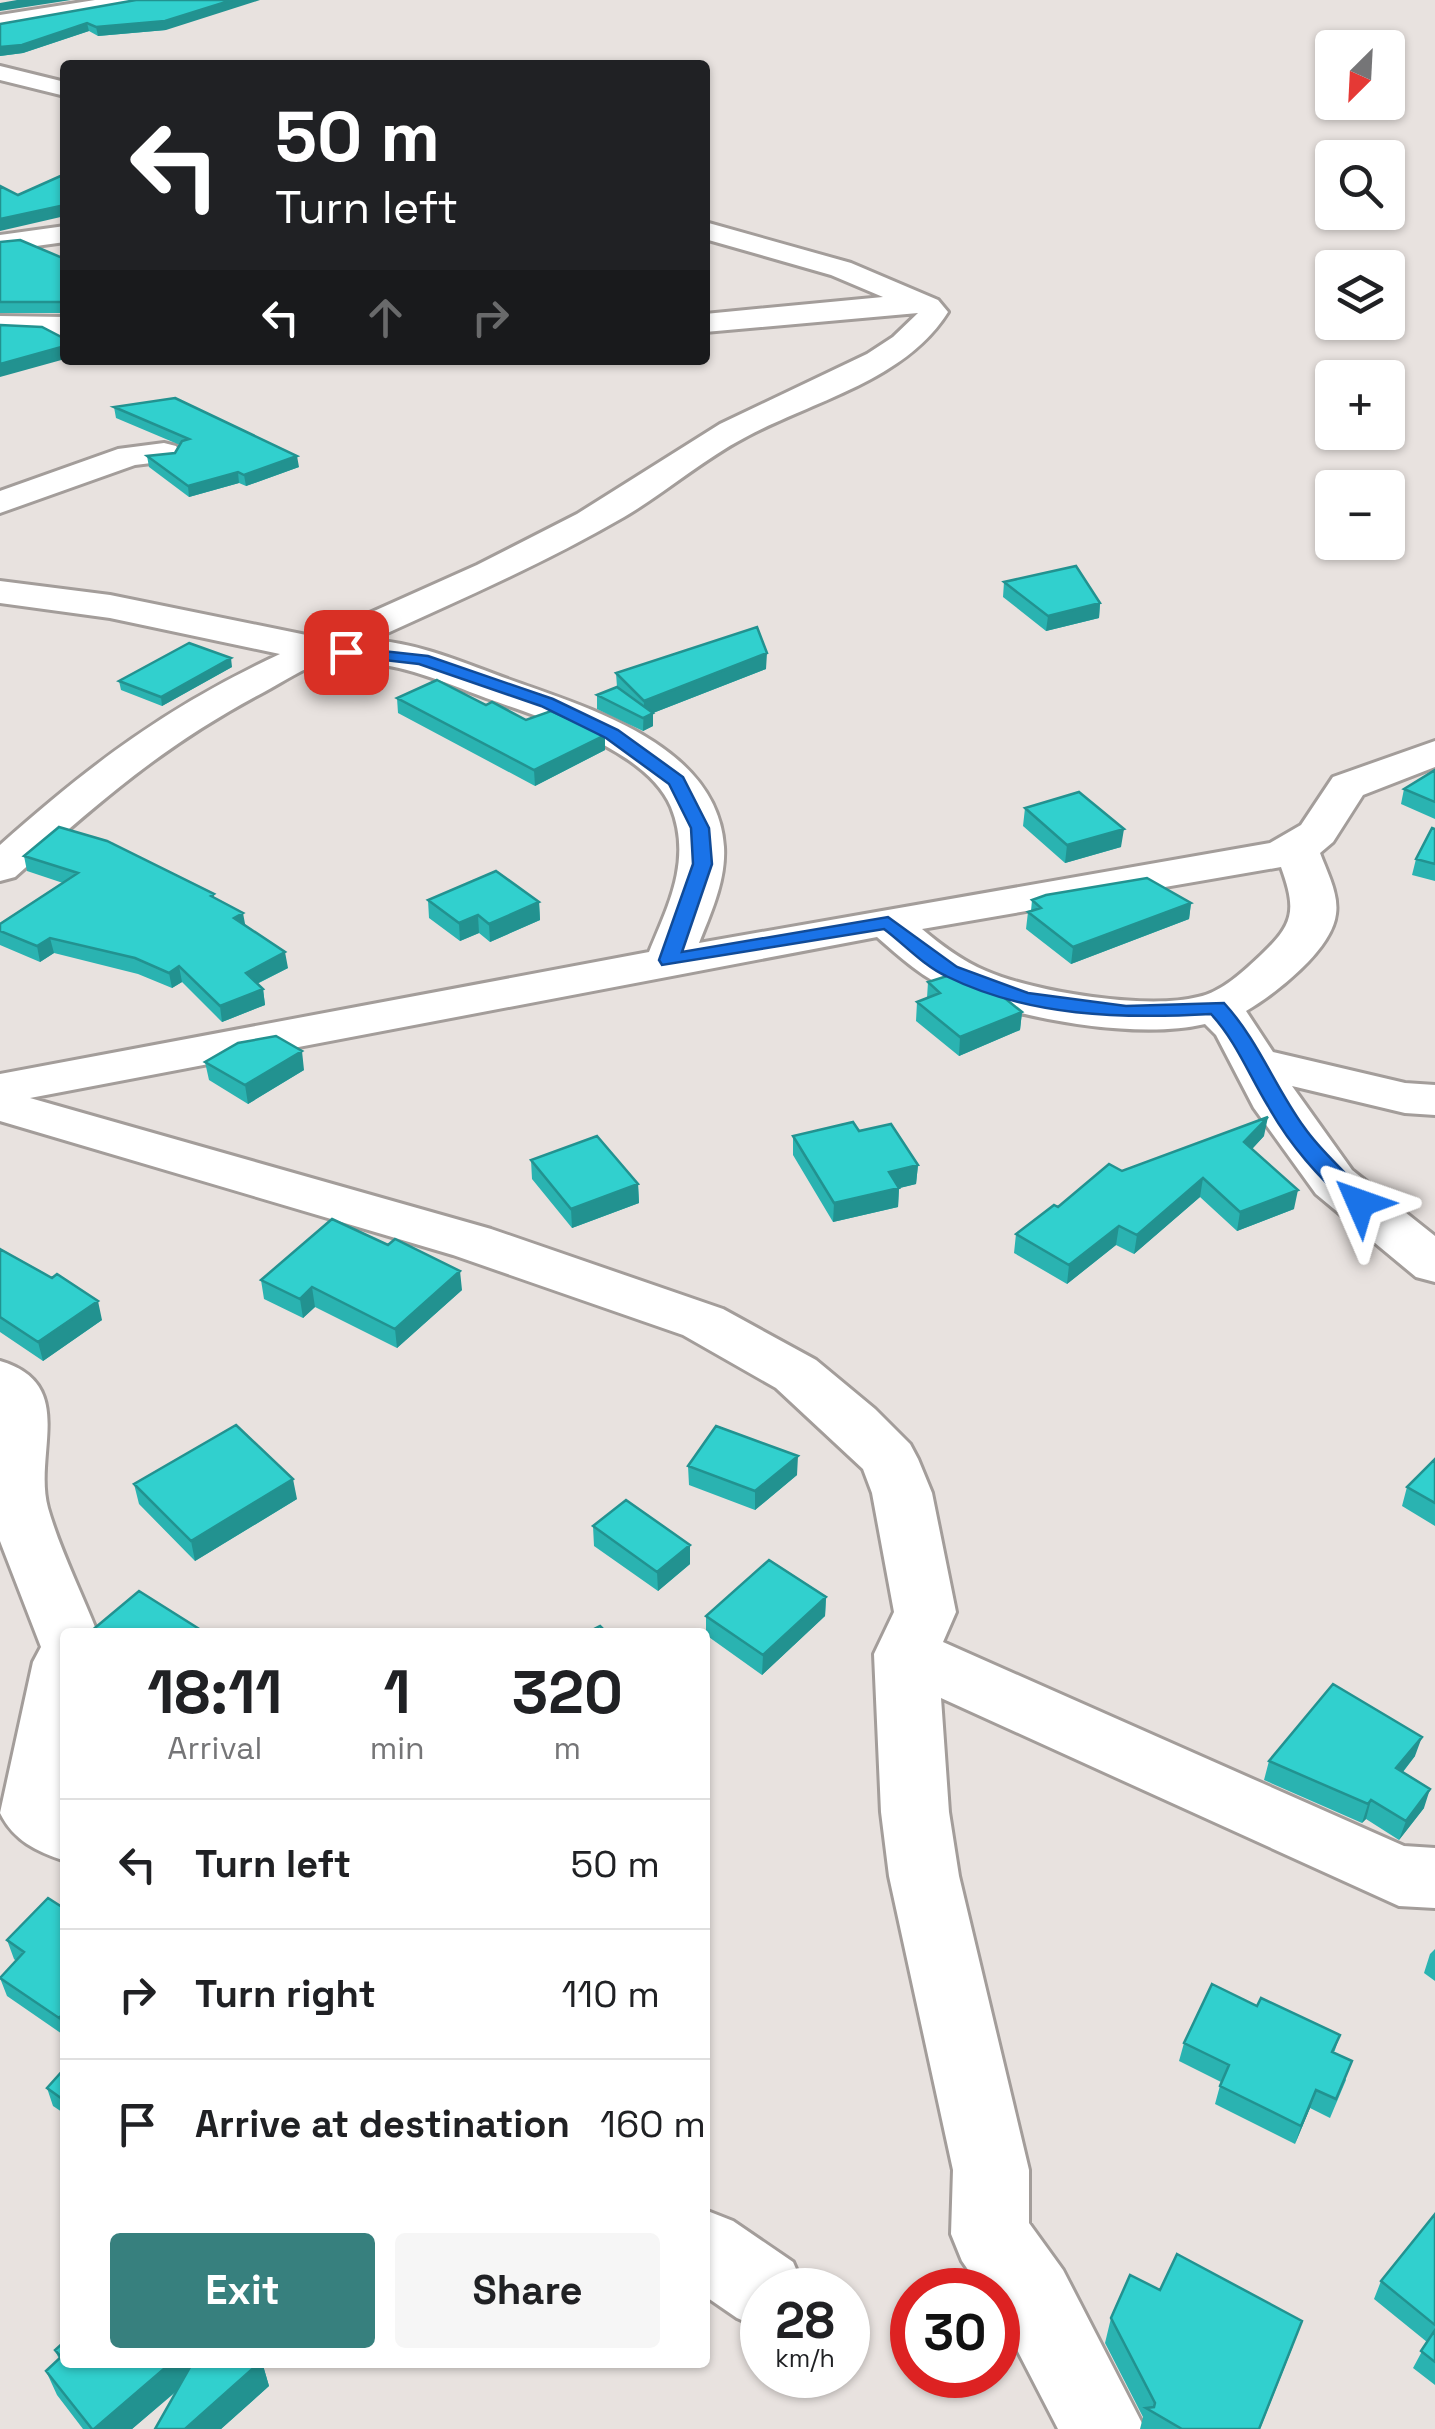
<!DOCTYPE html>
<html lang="en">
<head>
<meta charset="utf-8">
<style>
  body { margin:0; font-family:"Space Grotesk",sans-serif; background:#f6f6f6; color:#202124; height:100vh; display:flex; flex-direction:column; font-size:38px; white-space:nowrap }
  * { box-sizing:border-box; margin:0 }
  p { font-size:32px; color:#757577 }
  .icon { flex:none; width:55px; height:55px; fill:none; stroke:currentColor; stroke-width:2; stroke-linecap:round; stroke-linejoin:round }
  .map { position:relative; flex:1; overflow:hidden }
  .sheet { position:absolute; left:60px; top:1628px; width:650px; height:740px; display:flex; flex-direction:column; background:#fff; border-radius:10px; box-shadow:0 2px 8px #0004 }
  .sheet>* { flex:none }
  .top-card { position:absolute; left:60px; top:60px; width:650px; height:305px; border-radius:10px; box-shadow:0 2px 8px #0004; background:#202124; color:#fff; overflow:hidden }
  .needle { width:65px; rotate:204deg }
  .fabs { position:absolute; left:1315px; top:30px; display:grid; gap:20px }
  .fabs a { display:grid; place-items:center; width:90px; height:90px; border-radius:10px; background:#fff; box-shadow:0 2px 8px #0004; font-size:50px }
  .speed { position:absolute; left:740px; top:2268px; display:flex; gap:20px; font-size:50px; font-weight:700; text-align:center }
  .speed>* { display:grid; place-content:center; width:130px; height:130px; border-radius:50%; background:#fff; box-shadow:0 2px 8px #0004; line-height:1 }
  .speed small { font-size:25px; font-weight:400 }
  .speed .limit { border:15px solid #d22; background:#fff; color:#111 }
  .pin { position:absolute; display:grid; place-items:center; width:85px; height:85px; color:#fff; margin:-42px; border-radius:20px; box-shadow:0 5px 15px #0006 }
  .me { position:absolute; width:110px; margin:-55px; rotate:313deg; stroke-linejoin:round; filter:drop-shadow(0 0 8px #0008) }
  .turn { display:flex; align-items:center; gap:35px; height:210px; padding:0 50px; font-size:45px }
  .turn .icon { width:130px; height:130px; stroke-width:2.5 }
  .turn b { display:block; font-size:70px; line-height:85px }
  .lanes { display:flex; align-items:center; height:95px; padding:0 50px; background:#0003; justify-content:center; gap:50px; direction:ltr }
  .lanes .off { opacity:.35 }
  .eta { display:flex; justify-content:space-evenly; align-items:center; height:170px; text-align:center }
  .eta b { font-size:60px; font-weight:600; line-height:70px }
  .button { display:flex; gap:20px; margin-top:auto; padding:20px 50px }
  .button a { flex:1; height:115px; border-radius:10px; background:#37807e; color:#fff; font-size:40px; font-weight:600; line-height:115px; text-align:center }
  .button a+a { background:#f6f6f6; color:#202124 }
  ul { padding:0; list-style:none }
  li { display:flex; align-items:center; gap:30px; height:130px; padding:0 50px; border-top:2px solid #e0e0e0 }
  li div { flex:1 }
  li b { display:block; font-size:38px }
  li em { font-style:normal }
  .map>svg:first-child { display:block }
</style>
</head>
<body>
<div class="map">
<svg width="1435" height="2429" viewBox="0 0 1435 2429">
  <rect width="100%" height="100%" fill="#e8e2df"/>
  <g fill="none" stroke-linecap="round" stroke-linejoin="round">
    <defs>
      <path id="minor" d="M95 0H146L135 6 0 29V15Z
        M0 66 65 82V96L0 80Z
        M705 222 851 263 938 300 948 312C905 381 812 401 744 438 702 460 665 493 624 517 543 564 457 601 372 640 425 644 470 666 519 683 595 710 718 748 724 847 726 880 711 913 699 943L1270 843 1301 825 1333 777 1435 741V767L1363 795 1333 842 1320 853C1327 872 1339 894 1336 914 1332 950 1275 994 1246 1011L1273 1052 1405 1083 1435 1085V1115L1405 1113 1292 1086 1352 1170 1435 1236V1282L1416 1277 1316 1194 1254 1108 1216 1035 1205 1024C1137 1040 1017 1019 953 991 924 979 900 957 877 937L30 1098 491 1229 723 1309 816 1360 875 1409 910 1444 918 1459 932 1493 956 1612 943 1642 1404 1846 1435 1848V1908L1399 1906 941 1698 949 1812 959 1876 1029 2170V2223L1063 2270 1145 2429H1058L998 2313V2290H982L962 2261 951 2234 953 2170 889 1876 881 1812 874 1654 894 1612 872 1493 863 1469 776 1388 683 1335 453 1255 0 1121V1074L649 952C669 904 692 859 671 807 646 748 541 718 486 698 441 681 404 664 355 662 346 662 334 659 325 662 304 667 283 682 264 692 165 744 97 803 15 877L0 881V845C92 763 167 707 280 654L110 618 0 603V581L110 595 316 637 477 565 577 514 720 424 867 354 893 337 918 313 705 332V314L883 297 831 275 705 239ZM1281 867C1296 909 1295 923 1262 954 1244 971 1222 992 1198 997 1147 1010 1034 992 986 971 962 961 941 945 922 929Z
        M65 226V242L0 251V235Z
        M0 316 65 317V335L0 334Z
        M164 443 176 446 180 453 176 460 135 465 0 513V491L118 449Z
        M0 1361C78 1384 33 1453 48 1508 60 1550 81 1591 97 1632H65V1861C36 1851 14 1841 0 1813L33 1662 41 1647 0 1541Z
        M705 2210 733 2221 793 2262 805 2290H762V2329L737 2318 705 2296Z"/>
    </defs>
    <!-- minor casing -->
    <use href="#minor" stroke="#a39d9a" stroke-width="6"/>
    <!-- minor -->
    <use href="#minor" fill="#fff" fill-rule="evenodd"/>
  </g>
  <!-- wall -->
  <path fill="#2ab3b1" d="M134 1 166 30 98 36 89 31 23 53 0 56V24Z
    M0 242 65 259V313H0Z
    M114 407 299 467 246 486 239 483 189 497 149 467 147 456 175 453 180 445 116 418Z
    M1004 582 1100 603 1099 618 1046 631 1003 597Z
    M232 667 162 706 121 690 119 681Z
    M766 669 653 713V726L643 731 597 709V695L617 687 616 673Z
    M397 698 486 705 526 720 605 735V750L535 786 398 713Z
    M1435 770V819L1401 804 1404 789Z
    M1025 808 1121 847 1065 863 1023 826Z
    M1435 829V881L1412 875 1416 859Z
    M24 856 214 894V898L245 926 288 968 257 984 263 989 265 1005 222 1022 182 982 172 988 138 974 54 953 40 962 0 945V924L63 883 27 871Z
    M428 900 539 902 540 920 490 942 479 933 460 941 429 918Z
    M1032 900 1191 903 1189 919 1071 964 1026 929 1028 912 1031 911Z
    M928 982 1022 1012 1020 1030 959 1056 916 1021 917 1002 927 998Z
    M205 1062 304 1070 248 1104 209 1080Z
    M859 1131 918 1165 916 1184 899 1188 898 1207 833 1222 793 1155V1136Z
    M1264 1136 1252 1149 1294 1209 1237 1231 1200 1197 1134 1254 1116 1245 1067 1284 1014 1253 1016 1234 1058 1207 1122 1171Z
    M531 1160 638 1184 639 1203 572 1228 532 1179Z
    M0 1249 102 1320 43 1361 0 1332Z
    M261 1280 462 1290 397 1348 315 1307 303 1318 264 1299Z
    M1435 1459V1526L1402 1506 1407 1487Z
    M688 1466 797 1475 755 1510 689 1485Z
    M134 1484 297 1499 195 1561 139 1504Z
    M593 1526 690 1564 658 1591 594 1546Z
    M826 1597 825 1616 762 1675 706 1635V1616Z
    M1415 1756 1403 1772 1424 1808 1399 1840 1366 1819 1362 1823 1264 1780 1269 1761Z
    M65 1909V2036L7 1996 0 1978 16 1961 14 1959 7 1940Z
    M1435 1949V1981L1424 1973 1430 1954Z
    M1257 2006 1340 2035 1334 2053 1346 2080 1330 2118 1310 2108 1295 2144 1215 2104 1221 2082 1179 2061 1184 2043Z
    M65 2068V2114L53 2106 47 2088Z
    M1435 2214V2385L1413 2368 1427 2342 1374 2299 1381 2281Z
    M1160 2290 1293 2346 1260 2429H1140L1143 2417 1105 2343 1111 2318Z
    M55 2350 65 2362H262L269 2386 221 2429H155L178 2390 132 2429H83L57 2395 46 2371 59 2359Z"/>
  <!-- shaded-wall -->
  <path fill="#229290" d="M17 0H71L0 11V3Z
    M232 0H260L166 30 98 36 96 27Z
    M87 23 89 31 23 53 0 56V47Z
    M65 205V216L0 231V219Z
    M65 346V359L0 377V364Z
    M297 456 299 467 246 486 244 475Z
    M238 472 239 483 189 497 188 486Z
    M1100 603 1099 618 1046 631 1048 616Z
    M767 653 766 669 653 713V726L643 731 644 701Z
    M231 658 232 667 162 706 161 697Z
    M605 735V750L535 786 534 770Z
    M1124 829 1121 847 1065 863 1067 845Z
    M539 902 540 920 490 942 489 924Z
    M1191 903 1189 919 1071 964 1073 947Z
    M243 913 246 929 234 918Z
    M478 915 479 933 460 941 459 923Z
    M50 938 54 953 40 962 37 946Z
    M285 952 288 968 248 988 246 973Z
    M179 966 182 982 172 988 169 973Z
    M263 989 265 1005 222 1022 220 1006Z
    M1022 1012 1020 1030 959 1056 960 1037Z
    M302 1051 304 1070 248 1104 245 1085Z
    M1268 1117 1264 1136 1241 1161 1244 1142Z
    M918 1165 916 1184 888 1191 889 1172Z
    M1203 1178 1200 1197 1134 1254 1137 1235Z
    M638 1184 639 1203 572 1228 571 1209Z
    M899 1188 898 1207 833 1222 834 1203Z
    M1298 1190 1294 1209 1237 1231 1240 1212Z
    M1119 1226 1116 1245 1067 1284 1069 1265Z
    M460 1271 462 1290 397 1348 395 1329Z
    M312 1287 315 1307 303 1318 300 1299Z
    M98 1301 102 1320 43 1361 38 1342Z
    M798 1456 797 1475 755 1510V1491Z
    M293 1479 297 1499 195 1561 191 1541Z
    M690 1545V1564L658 1591 657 1572Z
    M826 1597 825 1616 762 1675 763 1655Z
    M1422 1737 1415 1756 1390 1788 1396 1768Z
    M1430 1789 1424 1808 1399 1840 1406 1821Z
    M1371 1800 1366 1819 1362 1823 1368 1804Z
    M65 2012V2035L59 2018Z
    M1316 2090 1310 2108 1295 2144 1301 2126Z
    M172 2362H210L132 2429H94Z
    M260 2362H262L269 2386 221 2429H185Z"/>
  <!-- building -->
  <path fill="#31d0ce" stroke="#229290" stroke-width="2.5" d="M136 0H232L165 21 96 27 87 23 22 45 0 47V24Z
    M65 174V205L0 219V186L18 195Z
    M20 240 65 259V308L63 302H0V242Z
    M0 325 42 327 65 339V346L0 364Z
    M175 398 297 456 244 475 238 472 188 486 147 456 175 453 182 441 189 439 114 407Z
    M1076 566 1100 603 1048 616 1004 582Z
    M757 627 767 653 644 701 616 673Z
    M189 643 231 658 161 697 119 681Z
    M437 680 486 705 492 702 526 720 551 711 605 735 534 770 397 698Z
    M617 687 653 713 643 718 597 695Z
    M1435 770V802L1404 789Z
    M1079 792 1124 829 1067 845 1025 808Z
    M59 827 107 841 214 894 211 896 243 913 234 918 285 952 246 973 263 989 220 1006 179 966 169 973 135 958 50 938 37 946 0 931V924L78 873 24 856Z
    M1432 828 1435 829V864L1416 859Z
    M496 871 539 902 489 924 478 915 459 923 428 900Z
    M1147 878 1191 903 1073 947 1028 912 1041 908 1032 900 1046 895Z
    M950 975 996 991 1022 1012 960 1037 917 1002 940 993 928 982Z
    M276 1036 302 1051 245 1085 205 1062 238 1043Z
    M1268 1117 1244 1142 1298 1190 1240 1212 1203 1178 1137 1235 1119 1226 1069 1265 1016 1234 1054 1205 1058 1207 1109 1164 1122 1171Z
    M853 1122 859 1131 891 1124 918 1165 889 1172 899 1188 834 1203 793 1136Z
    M597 1136 638 1184 571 1209 531 1160Z
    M332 1219 388 1245 395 1239 460 1271 395 1329 312 1287 300 1299 261 1280Z
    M0 1249 52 1278 57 1274 98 1301 38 1342 0 1317Z
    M236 1425 293 1479 191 1541 134 1484Z
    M716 1426 798 1456 755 1491 688 1466Z
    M1435 1459V1503L1407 1487Z
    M626 1500 690 1545 657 1572 593 1526Z
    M769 1560 826 1597 763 1655 706 1616Z
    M139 1591 204 1632H90Z
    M600 1626 606 1632H588Z
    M1333 1684 1422 1737 1396 1768 1430 1789 1406 1821 1371 1800 1368 1804 1269 1761Z
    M48 1898 65 1909V2012L59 2018 0 1978 24 1952 7 1940Z
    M1212 1984 1257 2006 1261 1998 1340 2035 1332 2052 1352 2061 1336 2099 1316 2090 1301 2126 1220 2086 1229 2065 1184 2043Z
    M65 2068V2101L47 2088Z
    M1435 2214V2325L1381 2281Z
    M1177 2254 1302 2321 1259 2429H1182L1146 2408 1154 2407 1155 2403 1111 2318 1130 2275 1160 2290Z
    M1435 2330V2362L1421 2351Z
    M65 2341V2362H172L94 2429H92L46 2371 61 2357 55 2350Z
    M193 2362H260L185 2429H155Z"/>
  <!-- route -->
  <path fill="#1a73e8" stroke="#114b97" stroke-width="2.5" d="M346 647 428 656 553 699 618 730 683 777 709 828 712 864 682 952 888 917 957 967 1028 993 1126 1006 1224 1003C1258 1040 1275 1087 1304 1127 1324 1156 1352 1176 1371 1203L1360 1210 1352 1208C1319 1177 1290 1146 1268 1106 1249 1075 1236 1041 1211 1014 1121 1019 1029 1017 946 976 924 966 904 944 884 929L662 965 659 960 693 864 691 828 669 784 606 738 541 706 419 664 340 655V648Z"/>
</svg>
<div class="fabs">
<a><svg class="needle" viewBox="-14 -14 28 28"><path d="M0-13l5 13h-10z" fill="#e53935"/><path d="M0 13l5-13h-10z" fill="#757577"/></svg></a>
<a><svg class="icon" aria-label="search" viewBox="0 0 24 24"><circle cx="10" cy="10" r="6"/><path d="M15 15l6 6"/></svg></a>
<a><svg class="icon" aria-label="layers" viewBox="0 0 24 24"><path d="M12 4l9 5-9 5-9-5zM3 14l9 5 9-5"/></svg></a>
<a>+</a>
<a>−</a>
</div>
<div class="speed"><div>28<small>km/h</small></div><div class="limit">30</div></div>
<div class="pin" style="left:346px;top:652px;background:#d93025"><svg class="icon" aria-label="arrive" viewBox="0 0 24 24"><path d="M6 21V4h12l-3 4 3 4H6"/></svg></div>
<svg class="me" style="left:1360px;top:1203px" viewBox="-20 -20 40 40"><path d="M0-17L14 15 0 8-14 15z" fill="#1a73e8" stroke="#fff" stroke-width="4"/></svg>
<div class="top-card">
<div class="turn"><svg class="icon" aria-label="left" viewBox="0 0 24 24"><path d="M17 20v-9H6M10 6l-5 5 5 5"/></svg><div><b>50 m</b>Turn left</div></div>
<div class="lanes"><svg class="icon" aria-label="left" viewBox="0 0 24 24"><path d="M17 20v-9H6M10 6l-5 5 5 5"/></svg><svg class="icon off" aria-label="ahead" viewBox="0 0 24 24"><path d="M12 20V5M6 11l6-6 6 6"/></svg><svg class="icon off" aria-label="right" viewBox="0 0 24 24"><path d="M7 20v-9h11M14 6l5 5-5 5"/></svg></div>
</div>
<section class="sheet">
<div class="eta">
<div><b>18:11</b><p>Arrival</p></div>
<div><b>1</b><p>min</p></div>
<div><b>320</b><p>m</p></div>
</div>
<ul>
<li><svg class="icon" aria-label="left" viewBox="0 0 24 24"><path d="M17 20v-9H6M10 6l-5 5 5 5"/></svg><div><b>Turn left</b></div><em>50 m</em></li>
<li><svg class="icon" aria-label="right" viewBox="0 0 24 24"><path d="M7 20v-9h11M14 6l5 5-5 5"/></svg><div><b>Turn right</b></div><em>110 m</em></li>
<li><svg class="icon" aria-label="arrive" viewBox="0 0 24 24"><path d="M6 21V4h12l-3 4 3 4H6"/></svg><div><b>Arrive at destination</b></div><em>160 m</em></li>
</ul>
<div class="button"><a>Exit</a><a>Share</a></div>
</section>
</div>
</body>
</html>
